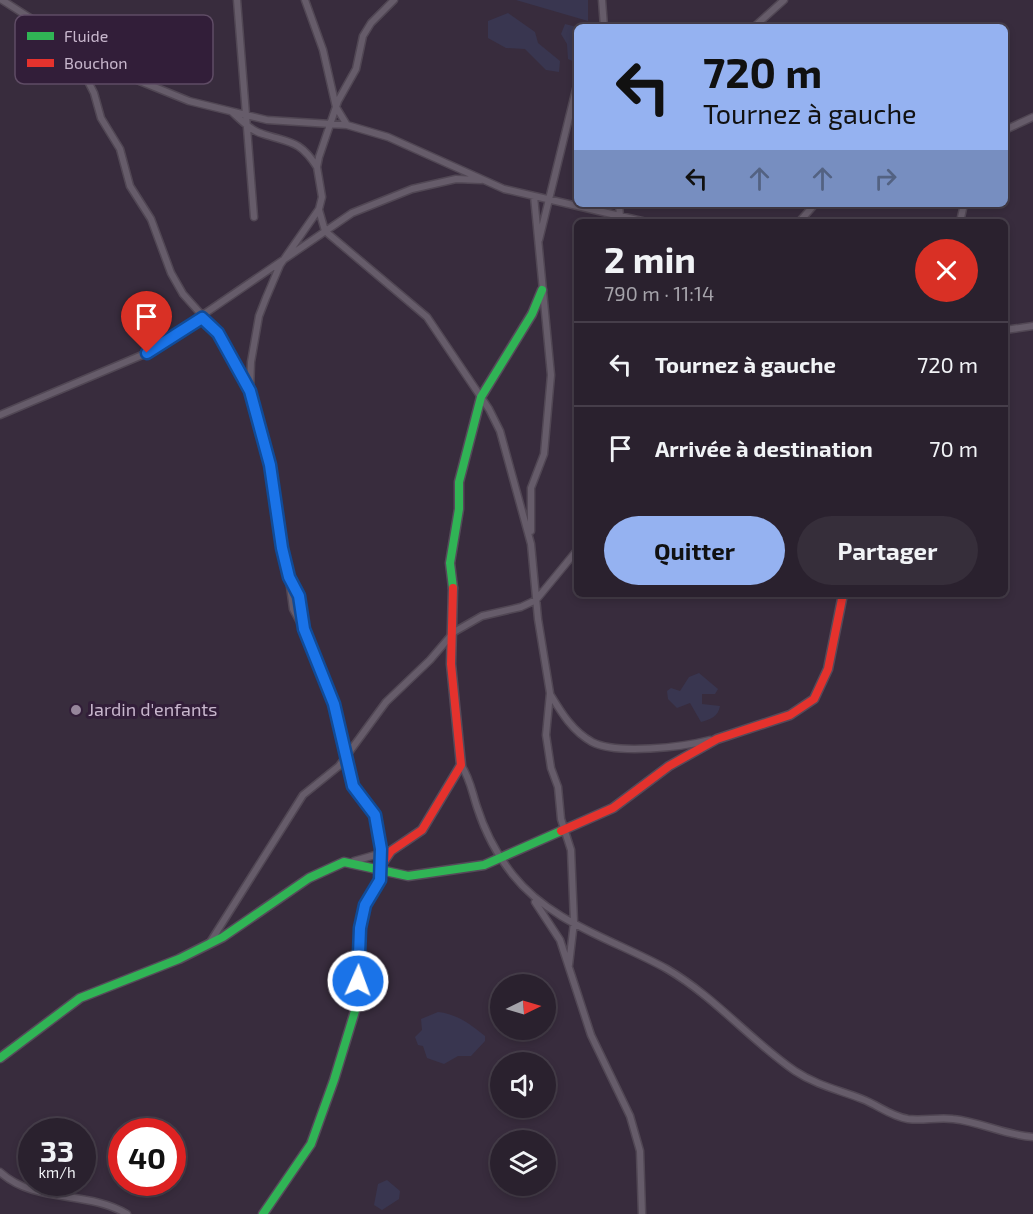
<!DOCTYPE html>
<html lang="fr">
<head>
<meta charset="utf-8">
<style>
  body { margin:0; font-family:"Exo 2",sans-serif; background:#362e3a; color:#f1f3f6; height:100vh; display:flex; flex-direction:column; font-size:22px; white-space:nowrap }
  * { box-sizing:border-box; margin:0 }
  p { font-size:20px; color:#a5a3aa }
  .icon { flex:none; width:33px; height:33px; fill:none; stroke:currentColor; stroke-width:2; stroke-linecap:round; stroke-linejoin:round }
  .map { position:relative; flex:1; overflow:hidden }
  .sheet { position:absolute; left:574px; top:219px; width:434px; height:378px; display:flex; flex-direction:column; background:#2a212e; border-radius:9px; box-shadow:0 3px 9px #0003,0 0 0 2px #463e4a }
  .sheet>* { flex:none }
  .top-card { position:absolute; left:574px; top:24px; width:434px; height:183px; border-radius:9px; box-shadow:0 3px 9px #0003,0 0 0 2px #463e4a; background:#95b2f1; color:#111; overflow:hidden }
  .needle { width:39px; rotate:85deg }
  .buttons { position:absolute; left:490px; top:974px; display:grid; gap:12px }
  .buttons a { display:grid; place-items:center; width:66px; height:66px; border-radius:50%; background:#2a212e; box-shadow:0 3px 9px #0003,0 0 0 2px #463e4a; font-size:30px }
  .speed { position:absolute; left:18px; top:1118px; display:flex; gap:12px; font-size:30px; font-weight:700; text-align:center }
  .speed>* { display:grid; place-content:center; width:78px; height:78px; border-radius:50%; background:#2a212e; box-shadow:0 3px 9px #0003,0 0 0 2px #463e4a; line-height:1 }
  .speed small { font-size:15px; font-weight:400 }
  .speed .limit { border:9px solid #d22; background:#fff; color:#111 }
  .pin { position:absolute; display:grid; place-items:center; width:51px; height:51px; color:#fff; margin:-62px -26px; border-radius:50% 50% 50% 0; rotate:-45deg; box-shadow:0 0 6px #0007 }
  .pin .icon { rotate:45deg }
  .me { position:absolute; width:66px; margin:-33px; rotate:2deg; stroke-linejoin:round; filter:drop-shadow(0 0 4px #0008) }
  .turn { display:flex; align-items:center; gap:21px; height:126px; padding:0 30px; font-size:27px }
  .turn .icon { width:78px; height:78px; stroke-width:2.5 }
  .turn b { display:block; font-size:42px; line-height:51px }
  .lanes { display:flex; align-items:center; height:57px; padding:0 30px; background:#0003; justify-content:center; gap:30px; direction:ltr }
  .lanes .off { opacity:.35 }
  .round { display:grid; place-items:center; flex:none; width:63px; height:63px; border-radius:32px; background:#362e3a }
  .head { display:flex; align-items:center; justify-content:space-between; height:102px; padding:0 30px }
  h1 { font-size:36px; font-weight:700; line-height:45px }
  .action { display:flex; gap:12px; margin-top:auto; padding:12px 30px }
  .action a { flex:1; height:69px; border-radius:36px; background:#95b2f1; color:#111; font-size:24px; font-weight:700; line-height:69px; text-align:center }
  .action a+a { background:#362e3a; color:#f1f3f6 }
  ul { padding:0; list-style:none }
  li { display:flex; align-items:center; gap:18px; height:84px; padding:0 30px; border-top:2px solid #463e4a }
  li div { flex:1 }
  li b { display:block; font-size:22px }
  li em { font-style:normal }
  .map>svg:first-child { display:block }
</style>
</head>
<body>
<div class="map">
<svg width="1033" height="1214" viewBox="0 0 1033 1214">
  <rect width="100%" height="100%" fill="#382c3d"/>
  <!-- green -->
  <path fill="#393650" d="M516 0H588V21Z
    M508 13 535 32 538 43 560 61 559 72 546 70 525 49 506 48 488 38V21Z
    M565 24 577 27V63L568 59 567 44 561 34Z
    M699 673 718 689 715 694H702V704L720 706C718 717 711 719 701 722L690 703 677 708 668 699 667 691 671 688 680 691 689 677Z
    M438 1012C457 1014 470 1024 485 1036V1041L471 1056H458L444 1064 427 1058 423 1046 418 1045 415 1037 422 1030 421 1019Z
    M387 1180 400 1191 399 1199 382 1210 374 1205 378 1184Z"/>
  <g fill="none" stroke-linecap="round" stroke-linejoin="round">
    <defs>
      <path id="street" d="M2 0 110 69 189 101 267 120 347 125 388 137 504 189 646 222
        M237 0 254 217
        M305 0 323 50 336 107 347 125
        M602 0 604 27
        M754 27 784 0
        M69 44 94 93 101 118 120 149 130 186 151 219 171 273 183 294 218 333 250 390
        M232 112C241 120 251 131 263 134 290 143 300 140 317 167
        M1005 130 1033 117
        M619 204 620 217
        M319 210 325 231 427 317 489 409 500 431 531 544 538 619 550 693 546 735 551 768 558 787 561 819 571 850 574 922 569 965
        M799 222 815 204
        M960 222 964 204
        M539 240 578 81
        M1005 330 1033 326
        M0 415 147 353 352 213 412 189 456 179 481 180
        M531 531V488L544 454 551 375 534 196
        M289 579 293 609 301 624
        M550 694C561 712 572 731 592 742 617 755 683 747 710 740
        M461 765C470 778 472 792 477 807 485 832 497 855 513 875 551 923 615 940 667 969 715 997 750 1040 795 1071 816 1085 839 1090 862 1099 878 1105 890 1116 908 1119 923 1121 938 1117 953 1119 981 1122 1005 1135 1033 1137
        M354 861 382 853
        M379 867 381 849 375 815 353 786 334 704 304 629 299 596 289 577 282 548 270 465 250 391 251 362 259 316 266 298 280 265 319 209 322 197 317 167 319 157 338 101 356 69 363 36 371 23 394 0
        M535 902 560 940 591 1035 630 1116 640 1151 642 1214
        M209 944 303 795 339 766 386 702 430 660 454 632 482 616 521 607 536 600 578 549
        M0 1172C35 1204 87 1190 127 1214"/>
      <path id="fast" d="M453 588 450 563 459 509V482L481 397 532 314 542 290
        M0 1058 80 998 179 959 223 937 309 878 344 862 408 876 484 865 561 831
        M263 1214 311 1144 334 1080 355 1011 360 972V928L365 905 380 880V867"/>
      <path id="jam" d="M561 831 613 808 669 766 717 739 790 715 814 699 828 669 843 594
        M380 867 391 851 422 830 461 765 451 664 453 588"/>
    </defs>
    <!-- street casing -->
    <use href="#street" stroke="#514754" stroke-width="9"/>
    <!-- fast casing -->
    <use href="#fast" stroke="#554a59" stroke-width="11"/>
    <!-- jam casing -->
    <use href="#jam" stroke="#554a59" stroke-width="11"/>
    <!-- street -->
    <use href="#street" stroke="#665c6a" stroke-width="6"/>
    <!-- fast -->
    <use href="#fast" stroke="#30b455" stroke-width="8"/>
    <!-- jam -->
    <use href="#jam" stroke="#e5322d" stroke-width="8"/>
  </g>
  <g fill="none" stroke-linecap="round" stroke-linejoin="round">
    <defs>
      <path id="route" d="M147 353 202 318 218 333 250 391 270 465 282 548 289 577 299 596 304 629 334 704 353 786 375 815 381 849 380 880 365 905 360 928 358 981"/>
    </defs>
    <!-- route casing -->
    <use href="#route" stroke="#114b97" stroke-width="15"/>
    <!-- route -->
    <use href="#route" stroke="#1a73e8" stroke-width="10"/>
  </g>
  <!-- markers -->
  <circle fill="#96869b" stroke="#321e39" stroke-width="2" cx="76" cy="710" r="6"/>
  <g text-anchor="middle" stroke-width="6" stroke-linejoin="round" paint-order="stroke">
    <!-- poi labels -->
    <g font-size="18" fill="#c8b7cd" stroke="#321e39" text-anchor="start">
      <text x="88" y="716">Jardin d'enfants</text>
    </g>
  </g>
  <!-- legend -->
  <rect x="15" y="15" width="198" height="69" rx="9" fill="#321e39" stroke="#5f4c65" stroke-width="1.5"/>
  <rect x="27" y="32" width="27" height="8" fill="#30b455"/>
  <rect x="27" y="59" width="27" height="8" fill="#e5322d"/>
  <g font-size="16" fill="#c8b7cd">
    <text x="64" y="42">Fluide</text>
    <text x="64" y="69">Bouchon</text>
  </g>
</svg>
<div class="buttons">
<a><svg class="needle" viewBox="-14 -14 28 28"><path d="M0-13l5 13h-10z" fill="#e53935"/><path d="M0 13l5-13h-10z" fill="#a5a3aa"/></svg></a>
<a><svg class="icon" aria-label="sound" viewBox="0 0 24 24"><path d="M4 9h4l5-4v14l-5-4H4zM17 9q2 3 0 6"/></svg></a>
<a><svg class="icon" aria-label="layers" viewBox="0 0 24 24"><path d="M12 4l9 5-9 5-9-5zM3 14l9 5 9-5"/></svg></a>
</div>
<div class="speed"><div>33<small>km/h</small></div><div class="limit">40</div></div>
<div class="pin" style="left:147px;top:353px;background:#d93025"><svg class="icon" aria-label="arrive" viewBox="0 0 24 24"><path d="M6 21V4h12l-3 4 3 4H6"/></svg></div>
<svg class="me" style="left:358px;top:981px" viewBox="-20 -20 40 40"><circle r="17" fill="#1a73e8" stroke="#fff" stroke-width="3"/><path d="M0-11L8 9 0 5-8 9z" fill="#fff"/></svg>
<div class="top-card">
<div class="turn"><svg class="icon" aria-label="left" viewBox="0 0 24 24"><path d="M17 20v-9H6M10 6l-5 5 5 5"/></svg><div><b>720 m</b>Tournez à gauche</div></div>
<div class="lanes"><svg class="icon" aria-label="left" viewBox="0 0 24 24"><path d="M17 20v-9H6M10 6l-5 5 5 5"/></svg><svg class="icon off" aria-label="ahead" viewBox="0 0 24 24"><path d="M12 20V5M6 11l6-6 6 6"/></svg><svg class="icon off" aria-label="ahead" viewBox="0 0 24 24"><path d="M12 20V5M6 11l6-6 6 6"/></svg><svg class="icon off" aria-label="right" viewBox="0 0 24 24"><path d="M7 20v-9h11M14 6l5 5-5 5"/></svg></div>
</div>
<section class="sheet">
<div class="head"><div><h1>2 min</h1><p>790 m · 11:14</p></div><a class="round" style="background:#d93025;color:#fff"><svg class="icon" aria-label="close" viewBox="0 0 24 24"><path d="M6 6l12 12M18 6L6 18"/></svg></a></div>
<ul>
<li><svg class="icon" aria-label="left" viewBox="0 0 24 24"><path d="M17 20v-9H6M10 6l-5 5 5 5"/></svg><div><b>Tournez à gauche</b></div><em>720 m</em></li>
<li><svg class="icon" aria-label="arrive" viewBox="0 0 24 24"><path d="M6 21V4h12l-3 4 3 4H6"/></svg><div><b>Arrivée à destination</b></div><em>70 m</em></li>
</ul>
<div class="action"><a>Quitter</a><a>Partager</a></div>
</section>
</div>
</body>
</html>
